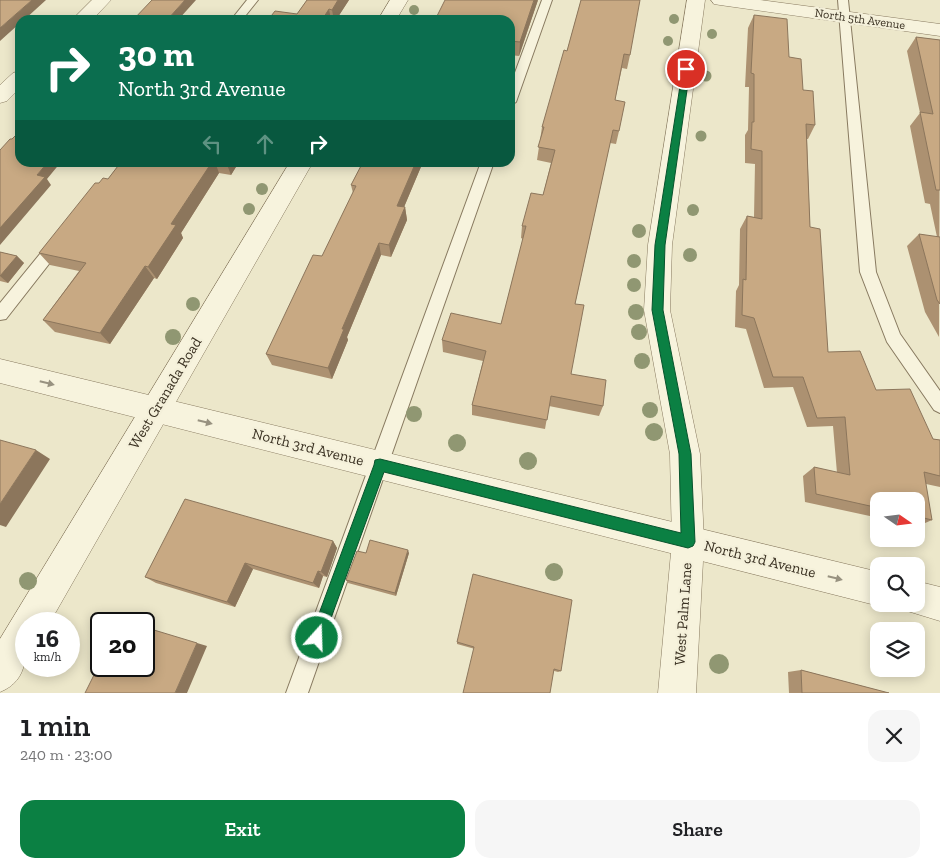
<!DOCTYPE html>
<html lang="en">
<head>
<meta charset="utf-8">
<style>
  body { margin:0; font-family:"Zilla Slab",serif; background:#f6f6f6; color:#202124; height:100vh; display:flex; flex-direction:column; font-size:19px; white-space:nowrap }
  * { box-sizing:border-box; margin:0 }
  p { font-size:16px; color:#757577 }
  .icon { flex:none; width:28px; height:28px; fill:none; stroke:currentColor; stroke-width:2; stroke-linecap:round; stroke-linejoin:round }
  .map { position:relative; height:693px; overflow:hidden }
  .sheet { display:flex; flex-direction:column; background:#fff; flex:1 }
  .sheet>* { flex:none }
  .top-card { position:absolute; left:15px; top:15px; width:500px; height:152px; border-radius:15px; box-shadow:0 2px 12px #0003; background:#0b6e4f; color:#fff; overflow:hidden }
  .needle { width:32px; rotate:104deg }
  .tools { position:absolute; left:870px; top:492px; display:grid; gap:10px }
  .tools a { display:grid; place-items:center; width:55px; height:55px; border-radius:10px; background:#fff; box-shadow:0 2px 12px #0003; font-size:25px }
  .speed { position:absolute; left:15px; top:612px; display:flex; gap:10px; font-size:25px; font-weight:700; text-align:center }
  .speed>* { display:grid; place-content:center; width:65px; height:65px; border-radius:50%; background:#fff; box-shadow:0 2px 12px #0003; line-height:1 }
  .speed small { font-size:12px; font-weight:400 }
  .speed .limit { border:2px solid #111; border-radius:8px; background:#fff; color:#111 }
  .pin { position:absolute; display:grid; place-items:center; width:42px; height:42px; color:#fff; margin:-21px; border:2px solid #fff; border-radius:50%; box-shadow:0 1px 5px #0007 }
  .me { position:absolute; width:55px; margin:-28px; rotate:20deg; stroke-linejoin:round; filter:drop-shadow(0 0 4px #0008) }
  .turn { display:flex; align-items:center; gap:18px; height:105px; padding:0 20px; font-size:22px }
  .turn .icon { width:65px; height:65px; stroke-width:2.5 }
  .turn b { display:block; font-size:35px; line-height:42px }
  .lanes { display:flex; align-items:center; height:48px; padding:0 20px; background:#0003; justify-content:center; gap:25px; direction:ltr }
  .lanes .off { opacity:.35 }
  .round { display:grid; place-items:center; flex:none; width:52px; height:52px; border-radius:15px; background:#f6f6f6 }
  .summary { display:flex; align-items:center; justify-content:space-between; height:85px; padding:0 20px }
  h1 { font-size:30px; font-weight:600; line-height:38px }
  .primary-button { display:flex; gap:10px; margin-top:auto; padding:10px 20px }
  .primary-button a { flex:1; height:58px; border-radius:15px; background:#0b8043; color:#fff; font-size:20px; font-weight:600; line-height:58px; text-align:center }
  .primary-button a+a { background:#f6f6f6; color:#202124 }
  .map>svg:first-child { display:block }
</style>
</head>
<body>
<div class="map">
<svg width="940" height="693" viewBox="0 0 940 693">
  <rect width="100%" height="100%" fill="#ece7ca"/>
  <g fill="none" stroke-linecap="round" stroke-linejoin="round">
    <defs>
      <path id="service" d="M247 0H258L242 20H231Z
        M542 0H552L516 102 510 106V86Z
        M838 0H848L876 272 900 334 940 391V413L934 410 887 342 860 272Z
        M481 162H494L308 693H286Z
        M58 236 63 238 65 242 63 246 6 319 0 320V303L53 238Z"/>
      <path id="minor" d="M92 0H111L92 20H72Z
        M390 0H408L396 20H378Z
        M687 0H705L672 245 670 310 700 454 704 542 696 693H658L672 542 670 454 644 310 648 245Z
        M20 71V88L7 101 0 103V85L13 73Z
        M290 162H313L49 624H26C26 652 30 680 0 692V639Z"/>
      <path id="tertiary" d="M711 0H760L940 24V36L720 5 714 4Z
        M0 359 879 572V604H885L879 606 0 383Z
        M916 581 940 587V621L904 610 901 604H916Z"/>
    </defs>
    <!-- service casing -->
    <use href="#service" stroke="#887a60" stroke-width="2"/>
    <!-- minor casing -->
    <use href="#minor" stroke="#887a60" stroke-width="1"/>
    <!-- tertiary casing -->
    <use href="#tertiary" stroke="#887a60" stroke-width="1"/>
    <!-- service -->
    <use href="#service" fill="#f7f3dd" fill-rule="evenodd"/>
    <!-- minor -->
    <use href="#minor" fill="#f7f3dd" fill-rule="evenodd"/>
    <!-- tertiary -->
    <use href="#tertiary" fill="#f7f3dd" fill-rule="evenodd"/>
  </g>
  <!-- trees -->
  <g fill="#909772">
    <circle cx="414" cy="10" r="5"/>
    <circle cx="674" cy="19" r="5"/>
    <circle cx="712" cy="34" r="5"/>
    <circle cx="668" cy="41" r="5"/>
    <circle cx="706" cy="76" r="5.5"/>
    <circle cx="701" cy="136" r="5.5"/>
    <circle cx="262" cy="189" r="6"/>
    <circle cx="249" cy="209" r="6"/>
    <circle cx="693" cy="210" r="6"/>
    <circle cx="639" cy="231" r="7"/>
    <circle cx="690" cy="255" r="7"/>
    <circle cx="634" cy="261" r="7"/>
    <circle cx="634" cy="285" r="7"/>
    <circle cx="193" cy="304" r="7"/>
    <circle cx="636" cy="312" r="8"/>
    <circle cx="639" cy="332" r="8"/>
    <circle cx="173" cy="337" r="8"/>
    <circle cx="642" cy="361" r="8"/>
    <circle cx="650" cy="410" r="8"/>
    <circle cx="414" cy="414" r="8"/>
    <circle cx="654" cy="432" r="9"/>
    <circle cx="457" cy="443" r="9"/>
    <circle cx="528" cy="461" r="9"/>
    <circle cx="554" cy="572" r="9"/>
    <circle cx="28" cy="581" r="9"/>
    <circle cx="719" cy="664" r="10"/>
  </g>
  <!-- wall -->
  <path fill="#ac9171" d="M307 0H349L336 20H268L297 14Z
    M538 0 519 56 510 55V20Z
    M581 0 630 55 627 69 622 68 615 100 619 131 616 144 610 143 575 304 571 374 603 406 599 416 549 406 545 429 472 415V405L483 361 443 352 442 340 501 324 523 239 521 238 522 226 543 195 551 163 537 160 542 127 567 51Z
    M754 15 789 57 803 90 815 125 808 139H807L810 227 828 352 876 390 933 439 940 440V487L926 484 879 501V518L805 502 803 476 814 467 837 473 833 426 807 427 793 387 764 388 746 329 735 327 736 291 739 285 740 229 747 216 754 217 755 164 745 163V135L748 130 749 87H745L748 28Z
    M916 37 940 40 939 337 925 312 907 246 919 234 937 237 930 204 925 203 910 126 920 113 907 51Z
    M121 162H239L231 175 219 173 181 233 183 238 157 279 154 278 110 344 55 332 43 320 79 271 50 265 39 253 99 183 108 179Z
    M363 162H423L404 207H405L407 220 391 257 381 255 347 337 348 340 332 379 272 365 266 354 322 256 353 193 351 185Z
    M0 252 17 256 24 263 8 283 0 281Z
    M916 516 932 520 916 527Z
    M333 541 337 548 327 577 323 576 319 588 253 569 235 607 156 583 145 577Z
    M366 553H409L396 596 348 583 346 580Z
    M457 642 561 671 558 672 457 644Z
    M801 670 889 693H789L788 672Z"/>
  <!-- shaded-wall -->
  <path fill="#8c765c" d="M32 0H46L24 20H20V23L0 41V28Z
    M185 0H196L178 20H167Z
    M338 0H349L336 20H334L332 10Z
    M534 0H538L519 56 520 42Z
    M329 9 331 20H322Z
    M48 162H61L47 179 51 185 0 245V228L37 175Z
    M212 162H215L219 173 181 233 183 238 157 279 148 267 171 224Z
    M226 162H239L231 175Z
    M416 162H423L399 219 397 206Z
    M405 207 407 220 391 257 389 245Z
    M379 243 381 255 347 337 348 340 332 379 328 368 342 329Z
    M17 256 24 263 8 283 0 276Z
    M145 266 154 278 110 344 100 333Z
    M36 450 50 459 6 527 0 525V504Z
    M333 541 337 548 327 577 321 572Z
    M408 550 409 553 396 596 395 593Z
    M245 563 253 569 235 607 227 602Z
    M318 571 323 576 319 588 313 583Z
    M197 643 207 646 187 693H175Z"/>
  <!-- building -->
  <path fill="#c8a983" stroke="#8c765c" d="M0 0H32L0 28Z
    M152 0H185L167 20H133Z
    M307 0H338L332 10 329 9 322 20H268L275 11 297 14Z
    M445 0H534L520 42 510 41V20H435Z
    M581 0H640L630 55 624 54 615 100 625 102 619 131 613 130 575 304 584 305 571 374 606 380 603 406 551 396 547 420 472 405 486 351 442 340 451 313 501 324 526 226H522L531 193 543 195 555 150 538 147 544 127H542L564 50 567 51Z
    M754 15 787 19 789 57 801 59 803 90 813 91 815 125 806 124 810 227 820 229 828 352 860 351 876 390 910 389 933 439 940 440V476L924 472 932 520 916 516V501H879V508L816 494 814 467 850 475 845 417 817 418 803 377H773L754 318 742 315 743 279 746 280 747 216 762 219V151L751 149 752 122H754V74L751 73Z
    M916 37 940 40V190H936L920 112 933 114Z
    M20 131V162H48L37 175 45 177 0 228V150L10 139H12Z
    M121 162H212L171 224 176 225 148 267 145 266 100 333 43 320 86 263 39 253 95 183H99L103 178 108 179Z
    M363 162H416L397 206 405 207 389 245 379 243 342 329H344L328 368 266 354 313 255 322 256 356 186 351 185Z
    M919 234 940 237V304L937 300Z
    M0 252 17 256 0 276Z
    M0 440 36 450 0 504Z
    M185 499 333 541 321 572 318 571 313 583 245 563 227 602 145 577Z
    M370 540 408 550 395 593 346 580 357 551 366 553Z
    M473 574 572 600 561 671 554 669 550 693H463L474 647 457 642Z
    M121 621 131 624H120Z
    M144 627 197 643 175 693H85L101 661V666H144Z
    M801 670 889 693H802Z"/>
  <!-- one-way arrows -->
  <defs><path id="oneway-solid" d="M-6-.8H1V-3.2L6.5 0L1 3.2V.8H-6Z" transform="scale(1.25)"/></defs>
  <g fill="#989280">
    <use href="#oneway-solid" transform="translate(47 383) rotate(14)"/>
    <use href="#oneway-solid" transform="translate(205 422) rotate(14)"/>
    <use href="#oneway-solid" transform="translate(835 578) rotate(14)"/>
  </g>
  <!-- route -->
  <path fill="#0b8043" stroke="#07532c" d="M683 67 690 69 665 245 663 310 691 454 695 542 693 546 688 548 384 472 322 643 317 645 312 643 310 638 374 465 375 460 380 459 681 533 679 454 652 310 655 245Z"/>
  <g text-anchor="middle" stroke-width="4.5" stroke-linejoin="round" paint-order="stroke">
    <!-- far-street labels -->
    <g font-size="12" fill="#3a3122" stroke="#f4f0da">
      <text transform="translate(860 19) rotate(8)" y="4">North 5th Avenue</text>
    </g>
    <!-- street labels -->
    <g font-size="15" fill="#3a3122" stroke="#f4f0da">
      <text transform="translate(165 393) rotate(-59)" y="5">West Granada Road</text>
      <text transform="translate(308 447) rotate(14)" y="5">North 3rd Avenue</text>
      <text transform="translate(760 559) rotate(14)" y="5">North 3rd Avenue</text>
      <text transform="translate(683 614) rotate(-86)" y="5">West Palm Lane</text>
    </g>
  </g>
</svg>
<div class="tools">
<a><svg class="needle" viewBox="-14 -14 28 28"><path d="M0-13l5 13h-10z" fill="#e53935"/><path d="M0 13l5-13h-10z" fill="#757577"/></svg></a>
<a><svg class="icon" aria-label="search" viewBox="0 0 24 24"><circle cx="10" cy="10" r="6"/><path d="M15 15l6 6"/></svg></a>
<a><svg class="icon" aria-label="layers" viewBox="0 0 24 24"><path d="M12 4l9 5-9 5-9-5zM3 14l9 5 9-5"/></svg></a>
</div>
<div class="speed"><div>16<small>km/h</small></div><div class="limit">20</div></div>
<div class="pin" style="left:686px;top:69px;background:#d93025"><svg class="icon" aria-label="arrive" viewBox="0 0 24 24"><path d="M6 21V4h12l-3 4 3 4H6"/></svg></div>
<svg class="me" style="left:317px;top:638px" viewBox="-20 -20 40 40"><circle r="17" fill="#0b8043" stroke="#fff" stroke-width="3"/><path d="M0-11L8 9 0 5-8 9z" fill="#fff"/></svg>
<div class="top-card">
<div class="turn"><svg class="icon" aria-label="right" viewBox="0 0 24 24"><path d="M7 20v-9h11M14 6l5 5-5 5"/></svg><div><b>30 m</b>North 3rd Avenue</div></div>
<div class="lanes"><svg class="icon off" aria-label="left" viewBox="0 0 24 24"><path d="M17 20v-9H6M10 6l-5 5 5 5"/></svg><svg class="icon off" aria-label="ahead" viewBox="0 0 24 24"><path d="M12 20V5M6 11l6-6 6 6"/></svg><svg class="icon" aria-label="right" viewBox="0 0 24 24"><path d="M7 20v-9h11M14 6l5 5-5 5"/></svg></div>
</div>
</div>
<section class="sheet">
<div class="summary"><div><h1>1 min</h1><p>240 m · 23:00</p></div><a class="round"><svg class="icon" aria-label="close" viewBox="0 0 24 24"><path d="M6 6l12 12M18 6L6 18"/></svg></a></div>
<div class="primary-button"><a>Exit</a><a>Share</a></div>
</section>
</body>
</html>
